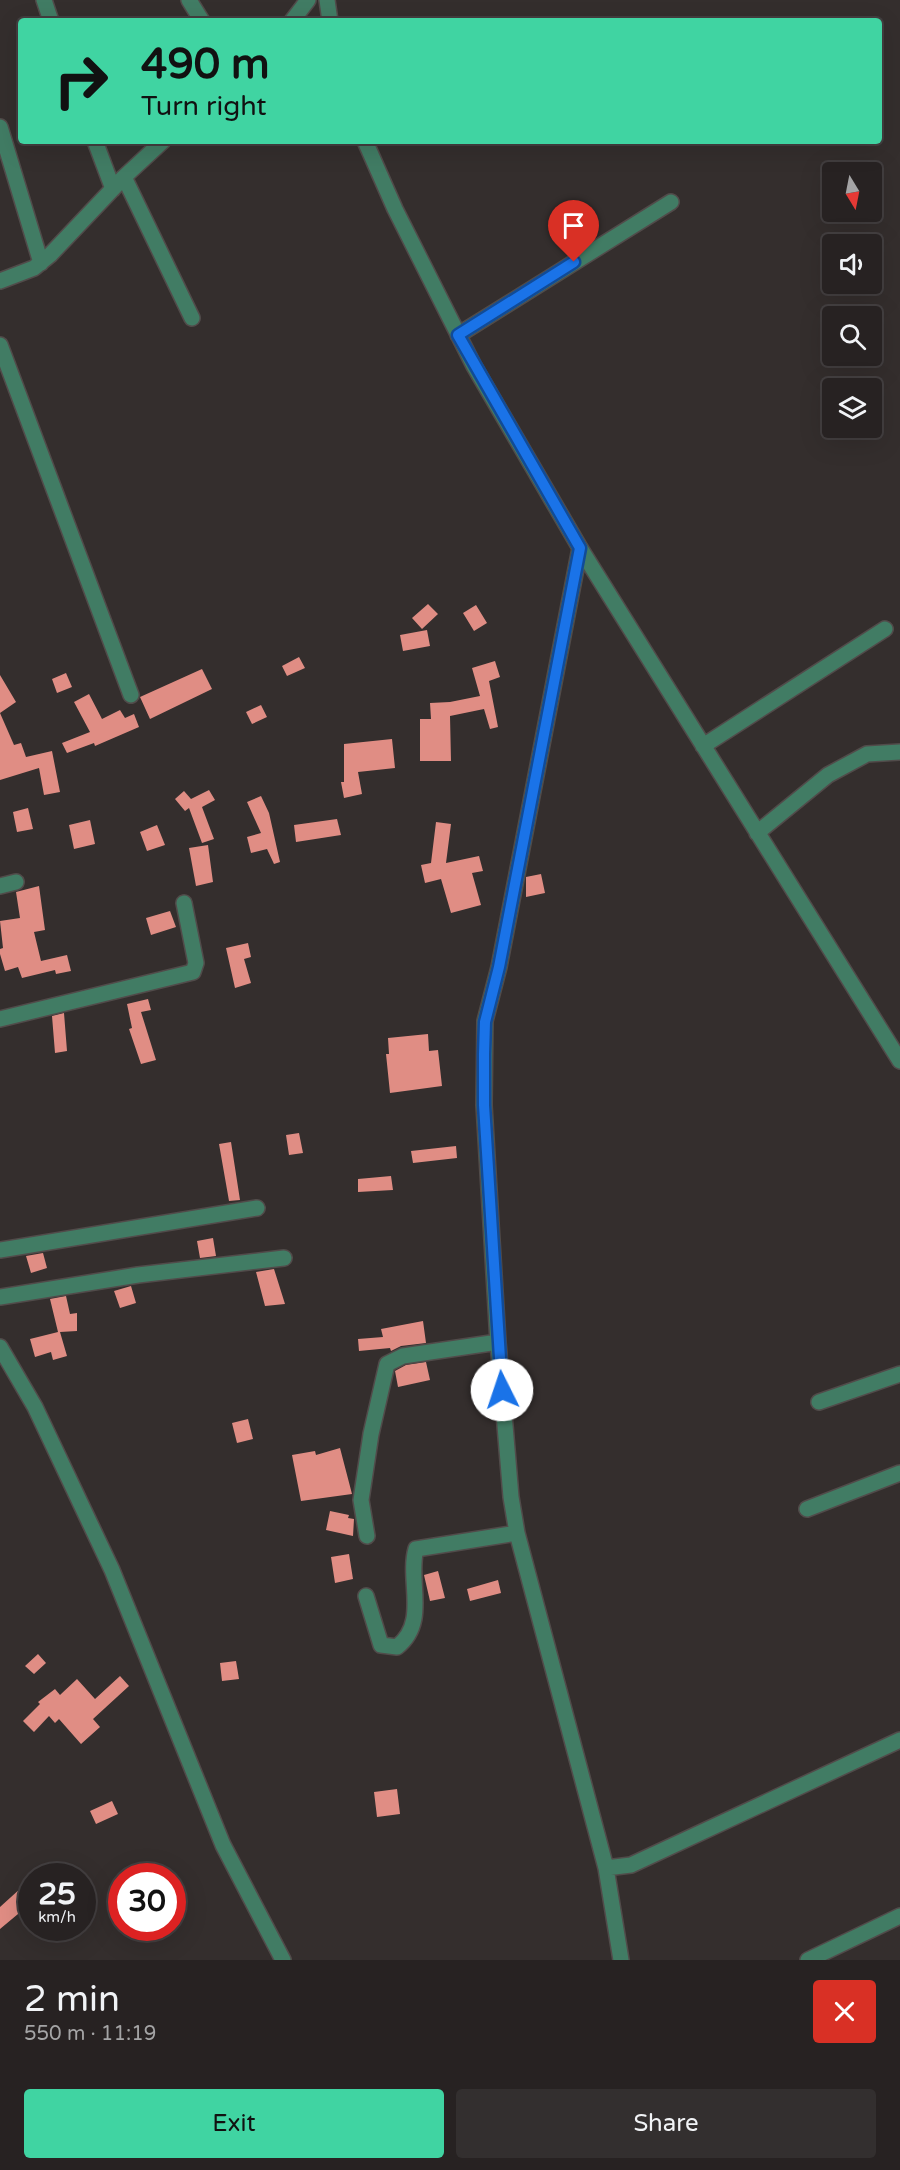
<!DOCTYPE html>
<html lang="en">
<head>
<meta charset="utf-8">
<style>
  body { margin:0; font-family:"Varela Round",sans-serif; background:#332f2f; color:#f1f3f6; height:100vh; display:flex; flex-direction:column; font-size:22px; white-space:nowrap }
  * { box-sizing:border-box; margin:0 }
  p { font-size:20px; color:#a4a4a5 }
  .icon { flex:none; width:33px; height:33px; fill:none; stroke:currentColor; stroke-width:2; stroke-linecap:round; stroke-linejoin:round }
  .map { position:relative; height:1960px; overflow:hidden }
  .sheet { display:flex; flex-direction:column; background:#272222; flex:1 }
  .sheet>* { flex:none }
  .top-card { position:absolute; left:18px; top:18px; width:864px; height:126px; border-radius:6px; box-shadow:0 6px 24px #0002,0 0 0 2px #433f40; background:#40d4a2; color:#111; overflow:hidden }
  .needle { width:39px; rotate:170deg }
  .controls { position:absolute; left:822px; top:162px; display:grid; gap:12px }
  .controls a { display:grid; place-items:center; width:60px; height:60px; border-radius:6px; background:#272222; box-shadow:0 6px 24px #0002,0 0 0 2px #433f40; font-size:30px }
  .speed { position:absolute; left:18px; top:1863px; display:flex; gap:12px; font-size:30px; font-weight:700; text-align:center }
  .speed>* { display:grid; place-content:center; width:78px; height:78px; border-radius:50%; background:#272222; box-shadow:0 6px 24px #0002,0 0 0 2px #433f40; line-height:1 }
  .speed small { font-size:15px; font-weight:400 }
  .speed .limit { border:9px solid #d22; background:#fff; color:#111 }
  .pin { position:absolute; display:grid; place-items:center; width:51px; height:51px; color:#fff; margin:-62px -26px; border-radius:50% 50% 50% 0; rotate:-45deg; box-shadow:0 0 6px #0007 }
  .pin .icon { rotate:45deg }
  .me { position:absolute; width:66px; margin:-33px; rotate:356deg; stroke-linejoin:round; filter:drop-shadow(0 0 4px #0008) }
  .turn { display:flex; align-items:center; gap:21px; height:126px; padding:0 24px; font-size:27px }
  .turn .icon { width:78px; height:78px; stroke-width:2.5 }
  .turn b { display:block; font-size:42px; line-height:51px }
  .round { display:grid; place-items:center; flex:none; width:63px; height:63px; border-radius:6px; background:#332f2f }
  .head { display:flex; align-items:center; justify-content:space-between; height:102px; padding:0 24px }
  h1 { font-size:36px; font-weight:600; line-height:45px }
  .button { display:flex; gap:12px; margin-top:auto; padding:12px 24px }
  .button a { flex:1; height:69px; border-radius:6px; background:#40d4a2; color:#111; font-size:24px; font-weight:600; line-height:69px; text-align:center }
  .button a+a { background:#332f2f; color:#f1f3f6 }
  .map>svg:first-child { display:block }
</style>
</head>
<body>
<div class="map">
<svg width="900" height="1960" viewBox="0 0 900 1960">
  <rect width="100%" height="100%" fill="#342e2d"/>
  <!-- building -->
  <path fill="#e08d84" d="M428 604 438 614 422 629 412 618Z
    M476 605 487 623 474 631 463 613Z
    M427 630 430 646 403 651 400 635Z
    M299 657 305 668 287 676 282 666Z
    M495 661 500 677 489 681 498 727 490 729 484 709 450 716 451 761H420V719H431L430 703 450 702 480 696 472 668Z
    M202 669 212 689 150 719 140 697Z
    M66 673 72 687 57 693 52 679Z
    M0 675 16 702 0 713 14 745 21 743 26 757 52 751 60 792 44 795 39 768 0 780Z
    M89 694 102 719 120 710 125 718 134 714 139 727 95 746 94 743 67 753 62 743 90 732 74 702Z
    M261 705 267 717 252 724 246 712Z
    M392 739 395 768 358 772 362 794 344 798 341 782H344V744Z
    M209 790 215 800 202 807 214 839 202 843 189 808 185 811 175 799 184 791 191 799Z
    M261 796 269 813 280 862 274 864 267 849 251 853 247 837 261 833 247 802Z
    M28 808 33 829 17 832 13 812Z
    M337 819 341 835 296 842 294 825Z
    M90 820 95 844 74 849 69 825Z
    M436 822 451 824 446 863 479 856 483 871 472 873 481 905 451 913 441 879 425 883 421 865 431 863Z
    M157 825 165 845 147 851 140 832Z
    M208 845 213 882 196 886 189 848Z
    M541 874 545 893 526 897V877Z
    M39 886 45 930 34 932 41 961 67 955 71 971 56 974 55 970 22 978 18 967 5 971 0 954V949L3 948 0 921 20 918 16 892Z
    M170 911 176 927 151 935 146 918Z
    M248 943 251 957 244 959 251 983 235 988 226 948Z
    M148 999 151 1010 141 1012 156 1060 141 1064 129 1029 132 1028 127 1004Z
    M64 1013 67 1051 55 1053 52 1016Z
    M428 1034 429 1051 438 1050 442 1086 390 1093 386 1054H389L388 1038Z
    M299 1133 303 1153 289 1155 286 1135Z
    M231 1142 240 1200 229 1201 219 1144Z
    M456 1146 457 1158 413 1163 411 1151Z
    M391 1176 393 1190 358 1192V1179Z
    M213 1238 216 1256 200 1258 197 1241Z
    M43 1253 47 1268 31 1273 26 1256Z
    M274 1269 285 1304 265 1306 256 1272Z
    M131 1286 136 1303 120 1308 114 1291Z
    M66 1296 70 1314 77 1313V1331L60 1332 67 1356 53 1360 51 1352 35 1357 30 1339 58 1332 50 1299Z
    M423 1321 426 1343 401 1346 391 1351 390 1348 359 1351 358 1339 383 1337 381 1329Z
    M426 1362 430 1380 398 1387 395 1371 406 1365Z
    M248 1419 253 1439 237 1443 232 1423Z
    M340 1448 352 1494 301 1501 292 1455 315 1451 316 1455Z
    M330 1511 349 1515 348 1518 354 1519 353 1536 326 1530Z
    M349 1554 353 1579 335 1583 331 1557Z
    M438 1571 445 1598 430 1601 424 1575Z
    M498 1580 501 1593 470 1601 467 1589Z
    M38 1654 46 1663 34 1674 25 1666Z
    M236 1661 239 1679 222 1681 220 1663Z
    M120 1676 129 1686 93 1719 100 1727 81 1744 59 1719 55 1723 49 1716 34 1732 23 1721 40 1704 38 1702 55 1689 60 1695 77 1679 95 1699Z
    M397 1789 400 1814 377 1817 374 1792Z
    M112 1801 118 1814 96 1824 90 1811Z
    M32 1878V1894L26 1899 30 1904 0 1929V1907Z"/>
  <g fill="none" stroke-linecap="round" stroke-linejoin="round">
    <defs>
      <path id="minor" d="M44 0 51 21
        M189 0 202 21
        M327 0 330 21
        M292 21 308 0
        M0 127 41 263
        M95 141 113 189
        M365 141 395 209 474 366 580 548 900 1061
        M124 177 192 318
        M0 281 34 268 50 255 124 177 163 141
        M458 335 671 202
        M0 345 131 695
        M580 548 499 967 485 1021 484 1105 498 1342 511 1497 517 1533 606 1868 621 1960
        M703 746 885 629
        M757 833 828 775 867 754 900 752
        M0 886 16 882
        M0 1019 193 972 196 963 184 903
        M0 1250 257 1208
        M0 1297 138 1275 284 1258
        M0 1347 35 1407 112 1570 223 1845 283 1960
        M819 1402 900 1374
        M807 1509 900 1473
        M367 1536 361 1500 371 1434 387 1364 403 1356 498 1342
        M366 1596 381 1645 397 1647C429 1622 407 1581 416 1549L517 1533
        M606 1868 631 1865 900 1740
        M808 1960 900 1916"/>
    </defs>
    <!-- minor casing -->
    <use href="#minor" stroke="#514b4a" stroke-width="18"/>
    <!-- minor -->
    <use href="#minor" stroke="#417c64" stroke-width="15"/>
  </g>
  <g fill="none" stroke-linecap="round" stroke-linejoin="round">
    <defs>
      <path id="route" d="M502 1390 484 1105V1054L485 1022 499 967 580 548 458 335 574 262"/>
    </defs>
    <!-- route casing -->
    <use href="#route" stroke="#114b97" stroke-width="15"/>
    <!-- route -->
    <use href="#route" stroke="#1a73e8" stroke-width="10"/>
  </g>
</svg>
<div class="controls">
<a><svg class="needle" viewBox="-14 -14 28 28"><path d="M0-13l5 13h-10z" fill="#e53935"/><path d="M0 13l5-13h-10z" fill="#a4a4a5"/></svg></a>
<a><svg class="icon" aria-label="sound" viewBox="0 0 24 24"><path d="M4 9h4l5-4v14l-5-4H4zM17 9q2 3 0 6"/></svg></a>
<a><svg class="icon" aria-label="search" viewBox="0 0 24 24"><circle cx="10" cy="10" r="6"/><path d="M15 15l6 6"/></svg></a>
<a><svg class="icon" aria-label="layers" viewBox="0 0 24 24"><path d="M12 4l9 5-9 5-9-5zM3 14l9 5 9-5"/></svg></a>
</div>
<div class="speed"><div>25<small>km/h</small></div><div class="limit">30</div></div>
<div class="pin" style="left:574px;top:262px;background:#d93025"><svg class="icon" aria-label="arrive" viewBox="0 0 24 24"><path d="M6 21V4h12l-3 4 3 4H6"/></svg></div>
<svg class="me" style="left:502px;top:1390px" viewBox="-20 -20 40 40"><circle r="19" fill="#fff"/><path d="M0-13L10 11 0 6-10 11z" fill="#1a73e8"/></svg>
<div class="top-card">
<div class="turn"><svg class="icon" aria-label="right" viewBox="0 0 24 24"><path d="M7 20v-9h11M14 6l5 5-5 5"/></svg><div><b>490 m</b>Turn right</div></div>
</div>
</div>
<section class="sheet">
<div class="head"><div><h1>2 min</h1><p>550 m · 11:19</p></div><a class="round" style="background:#d93025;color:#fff"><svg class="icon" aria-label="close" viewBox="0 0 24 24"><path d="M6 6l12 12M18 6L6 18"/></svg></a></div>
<div class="button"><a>Exit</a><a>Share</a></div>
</section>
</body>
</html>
